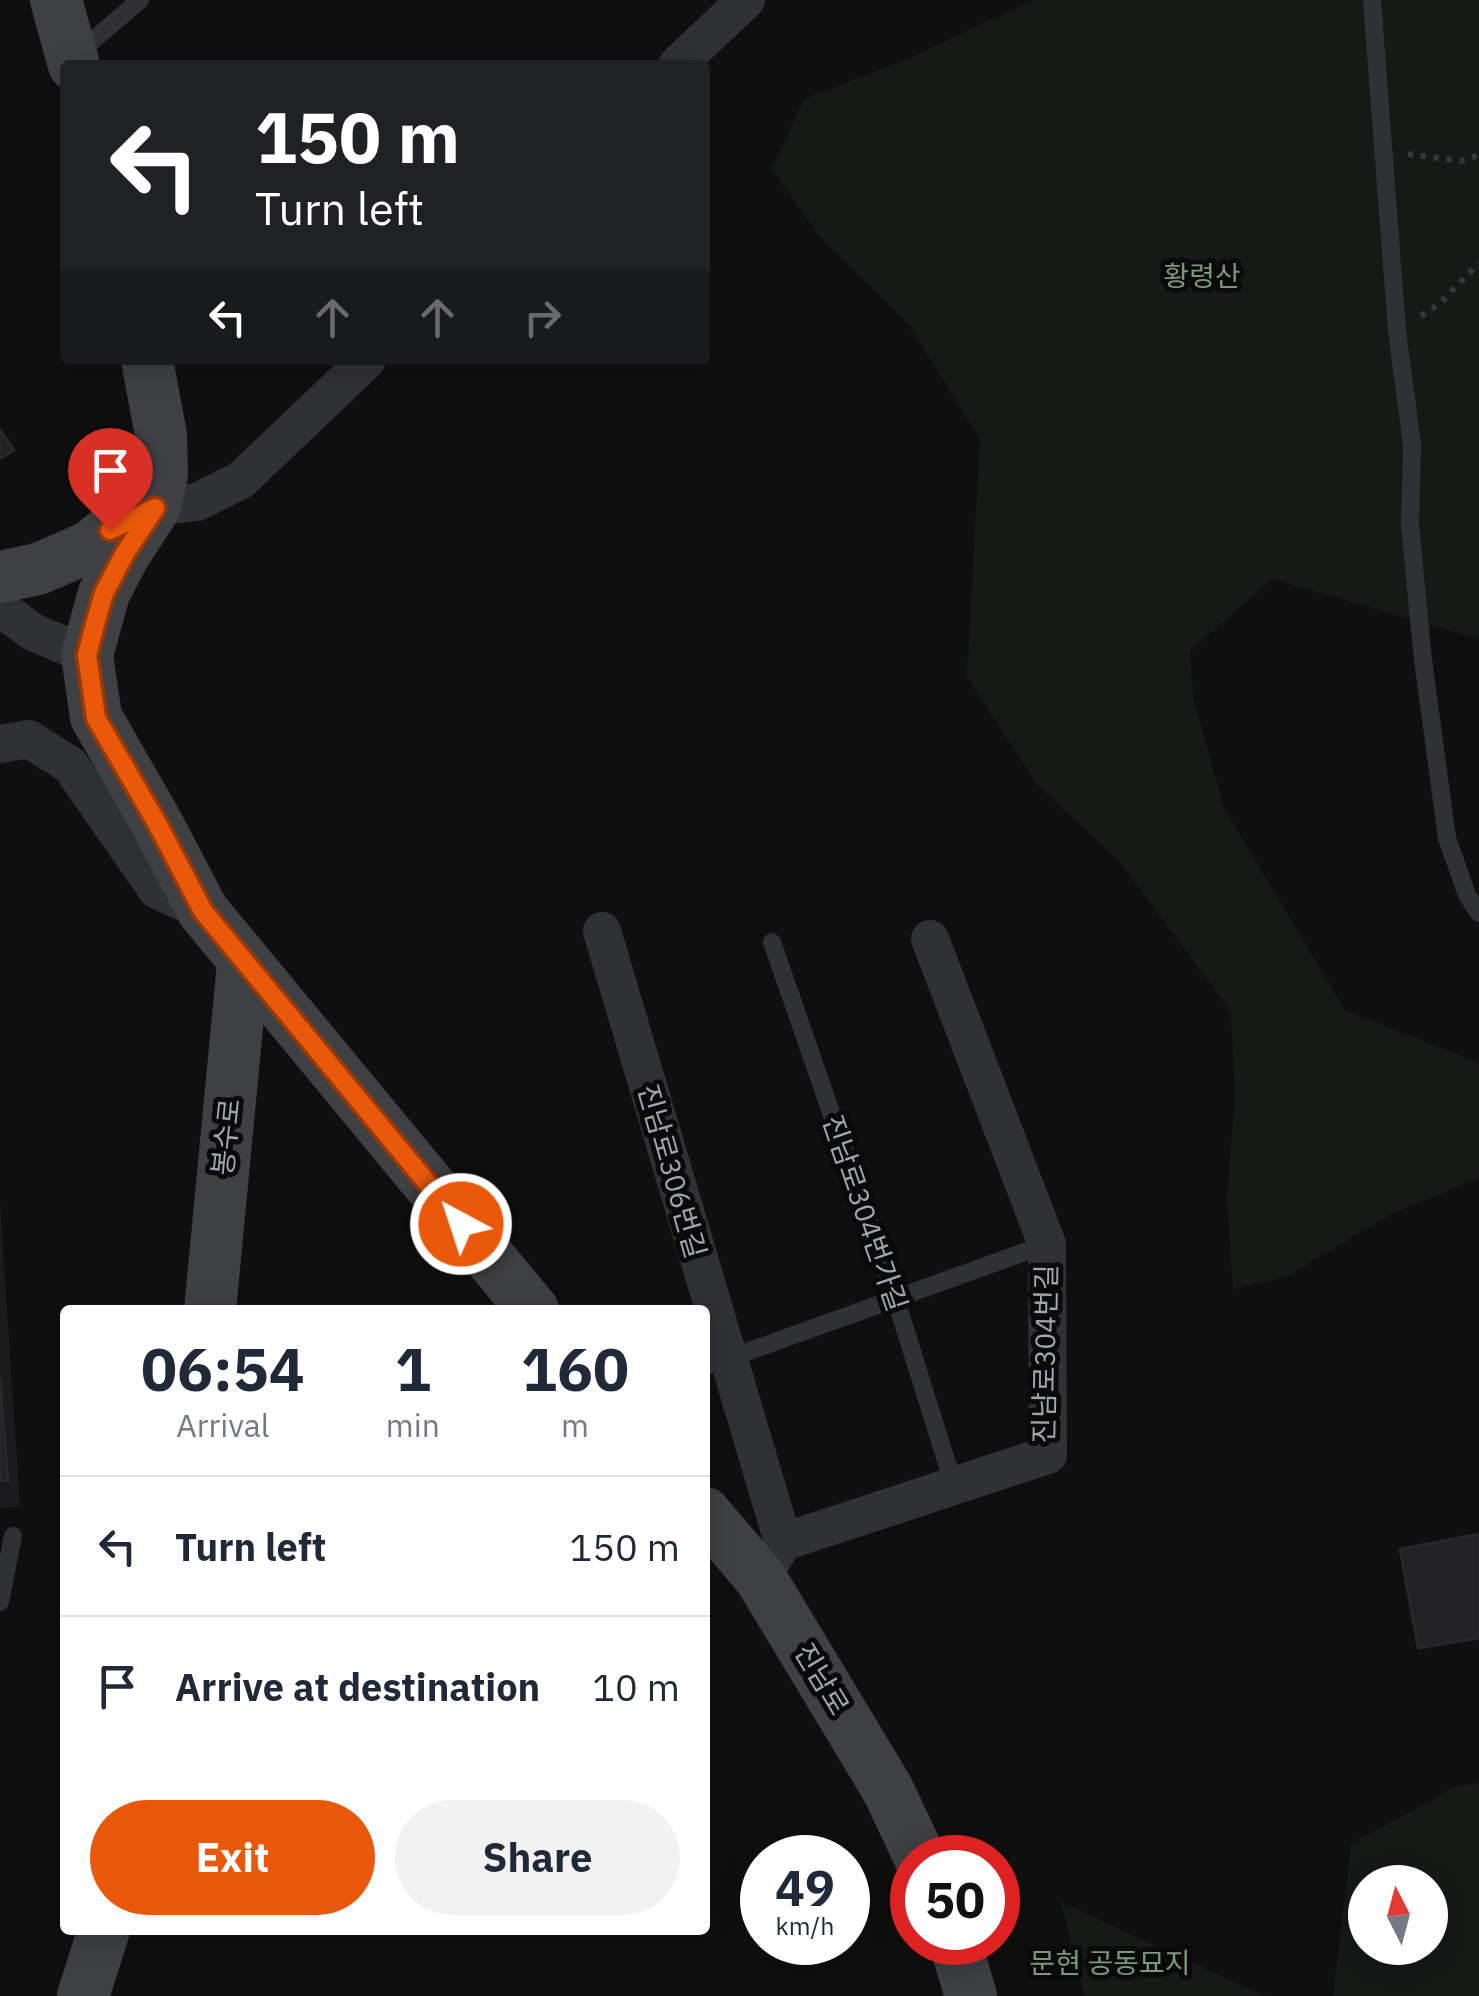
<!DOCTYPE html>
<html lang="en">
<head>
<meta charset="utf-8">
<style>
  body { margin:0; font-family:"IBM Plex Sans","Noto Sans KR",sans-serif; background:#f2f2f3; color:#1f2937; height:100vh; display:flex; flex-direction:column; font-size:38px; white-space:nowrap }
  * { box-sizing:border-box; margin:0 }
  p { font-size:32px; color:#747a83 }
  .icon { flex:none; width:55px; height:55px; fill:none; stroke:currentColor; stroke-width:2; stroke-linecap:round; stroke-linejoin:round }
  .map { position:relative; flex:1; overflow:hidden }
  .drawer { position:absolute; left:60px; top:1305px; width:650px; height:630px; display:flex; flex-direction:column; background:#fff; border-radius:10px; box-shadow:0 5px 25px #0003 }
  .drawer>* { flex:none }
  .top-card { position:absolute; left:60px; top:60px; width:650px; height:305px; border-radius:10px; box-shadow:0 5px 25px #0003; background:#202124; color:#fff; overflow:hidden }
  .needle { width:65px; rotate:354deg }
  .buttons { position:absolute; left:1348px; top:1865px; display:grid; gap:20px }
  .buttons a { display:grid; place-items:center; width:100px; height:100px; border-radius:50%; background:#fff; box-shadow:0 5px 25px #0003; font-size:50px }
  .speed { position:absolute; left:740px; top:1835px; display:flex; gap:20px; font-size:50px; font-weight:700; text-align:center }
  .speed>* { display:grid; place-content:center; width:130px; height:130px; border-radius:50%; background:#fff; box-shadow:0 5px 25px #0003; line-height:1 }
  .speed small { font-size:25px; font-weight:400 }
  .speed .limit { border:15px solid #d22; background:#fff; color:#111 }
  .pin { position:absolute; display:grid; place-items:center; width:85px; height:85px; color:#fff; margin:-102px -42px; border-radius:50% 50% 50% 0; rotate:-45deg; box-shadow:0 0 10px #0007 }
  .pin .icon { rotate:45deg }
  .me { position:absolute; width:110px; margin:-55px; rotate:320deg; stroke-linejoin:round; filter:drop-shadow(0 0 8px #0008) }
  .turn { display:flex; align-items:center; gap:35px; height:210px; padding:0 30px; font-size:45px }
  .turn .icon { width:130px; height:130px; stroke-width:2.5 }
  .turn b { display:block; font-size:70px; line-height:85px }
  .lanes { display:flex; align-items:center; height:95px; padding:0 30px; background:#0003; justify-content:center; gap:50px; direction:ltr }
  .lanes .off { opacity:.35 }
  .eta { display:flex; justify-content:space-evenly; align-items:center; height:170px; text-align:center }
  .eta b { font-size:60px; font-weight:800; line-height:70px }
  .action { display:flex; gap:20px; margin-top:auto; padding:20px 30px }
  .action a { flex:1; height:115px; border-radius:60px; background:#ea580c; color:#fff; font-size:40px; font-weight:800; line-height:115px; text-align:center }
  .action a+a { background:#f2f2f3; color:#1f2937 }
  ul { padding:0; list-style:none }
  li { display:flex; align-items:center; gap:30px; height:140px; padding:0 30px; border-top:2px solid #e0e1e3 }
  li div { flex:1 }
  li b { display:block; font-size:38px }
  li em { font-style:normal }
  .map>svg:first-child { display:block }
</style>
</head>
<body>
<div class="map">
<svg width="1479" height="1996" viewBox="0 0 1479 1996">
  <rect width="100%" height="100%" fill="#0f0f10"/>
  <!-- built -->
  <path fill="#1b1b1d" d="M0 1203 20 1506 0 1508Z"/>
  <!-- green -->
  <path fill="#161a17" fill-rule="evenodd" d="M1032 0H1479V639L1272 579 1190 651 1193 698 1224 808 1345 1010 1479 1063V1178L1391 1214 1286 1277 1233 1289 1227 1197 1235 1098 1231 1012 1120 862 1036 783 967 677 980 439 909 325 819 236 772 169 804 99 910 58Z
    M1479 1783V1996H1333L1351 1844 1457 1786ZM1365 1882H1430V1948H1365Z
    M1061 1902 1265 1996H1084Z"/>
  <!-- building -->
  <path fill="#222224" stroke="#29292c" stroke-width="2.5" d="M0 430 14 450 0 459Z
    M0 1377 8 1481H0Z
    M1479 1534V1638L1418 1648 1400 1549Z"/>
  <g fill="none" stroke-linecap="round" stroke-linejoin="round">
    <!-- path -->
    <path stroke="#37383b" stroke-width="6" stroke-dasharray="5 8" stroke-linecap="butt" d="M1408 154 1461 161 1479 155
      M1421 316 1439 304 1479 263"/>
    <!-- lane -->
    <path stroke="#303134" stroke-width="18" d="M1372 0 1397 331 1412 445 1410 525 1423 660 1447 838 1467 895 1479 913
      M76 55 140 0
      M772 942 895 1297 954 1486
      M705 1367 1047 1244
      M0 1602 13 1536"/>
    <!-- street -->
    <path stroke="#303134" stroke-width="38" d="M677 65 746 0
      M155 507 197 502 241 480 367 360
      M0 608 33 632 87 655
      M0 744 29 739 70 765 157 890 203 911
      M602 931 783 1542 770 1564
      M783 1542 1048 1455 1047 1244 930 939"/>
    <!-- secondary -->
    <path stroke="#3f4044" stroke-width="52" d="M56 0 74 65
      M147 360 161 435 162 474 155 507 125 553 104 593 87 655 96 717 158 825 203 911 533 1310
      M0 577 38 569 91 546 110 530 145 513
      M210 1310 243 964
      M705 1513 761 1579 888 1790 920 1858
      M955 1942 971 1996
      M83 1996 104 1930"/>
  </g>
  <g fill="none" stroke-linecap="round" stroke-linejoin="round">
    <defs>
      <path id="route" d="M110 530 155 508 125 553 104 593 95 624 87 655 96 718 158 825 203 911 461 1224"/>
    </defs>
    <!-- route casing -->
    <use href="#route" stroke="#983908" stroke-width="25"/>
    <!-- route -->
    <use href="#route" stroke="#ea580c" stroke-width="18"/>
  </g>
  <g text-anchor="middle" stroke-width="10" stroke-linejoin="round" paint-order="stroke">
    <!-- park labels -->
    <g font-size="28" fill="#7b987d" stroke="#0a0a0b">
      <text x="1202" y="286">황령산</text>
      <text x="1110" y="1973">문현 공동묘지</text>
    </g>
    <!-- street labels -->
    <g font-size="28" fill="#a2a6af" stroke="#0a0a0b">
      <text transform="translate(226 1137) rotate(-84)" y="10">봉수로</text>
      <text transform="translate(672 1171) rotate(74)" y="10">진남로306번길</text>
      <text transform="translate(865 1213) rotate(71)" y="10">진남로304번가길</text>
      <text transform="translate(1045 1354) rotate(-89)" y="10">진남로304번길</text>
      <text transform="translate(822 1679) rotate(59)" y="10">진남로</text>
    </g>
  </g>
</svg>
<div class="buttons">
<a><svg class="needle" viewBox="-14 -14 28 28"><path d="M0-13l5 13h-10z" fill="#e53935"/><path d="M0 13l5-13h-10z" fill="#747a83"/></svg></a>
</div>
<div class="speed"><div>49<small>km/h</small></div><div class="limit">50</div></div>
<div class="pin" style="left:110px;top:530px;background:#d93025"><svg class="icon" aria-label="arrive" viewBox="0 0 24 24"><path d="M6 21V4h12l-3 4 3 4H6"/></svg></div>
<svg class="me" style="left:461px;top:1224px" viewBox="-20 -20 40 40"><circle r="17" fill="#ea580c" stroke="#fff" stroke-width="3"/><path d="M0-11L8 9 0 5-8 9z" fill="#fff"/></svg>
<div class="top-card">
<div class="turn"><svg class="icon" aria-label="left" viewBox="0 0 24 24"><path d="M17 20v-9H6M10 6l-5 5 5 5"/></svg><div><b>150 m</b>Turn left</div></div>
<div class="lanes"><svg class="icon" aria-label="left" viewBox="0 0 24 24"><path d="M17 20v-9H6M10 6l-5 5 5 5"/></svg><svg class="icon off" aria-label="ahead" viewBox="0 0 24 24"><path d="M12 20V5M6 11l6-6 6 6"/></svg><svg class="icon off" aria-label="ahead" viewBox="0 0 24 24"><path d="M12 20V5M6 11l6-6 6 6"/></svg><svg class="icon off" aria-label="right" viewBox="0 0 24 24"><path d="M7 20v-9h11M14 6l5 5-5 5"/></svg></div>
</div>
<section class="drawer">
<div class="eta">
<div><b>06:54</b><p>Arrival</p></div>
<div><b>1</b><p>min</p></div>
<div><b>160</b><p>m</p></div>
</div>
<ul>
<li><svg class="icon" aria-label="left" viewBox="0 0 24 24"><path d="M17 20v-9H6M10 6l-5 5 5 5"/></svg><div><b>Turn left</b></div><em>150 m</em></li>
<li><svg class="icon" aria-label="arrive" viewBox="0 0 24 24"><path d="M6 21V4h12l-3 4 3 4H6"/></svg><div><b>Arrive at destination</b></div><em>10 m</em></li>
</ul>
<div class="action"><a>Exit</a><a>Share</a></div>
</section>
</div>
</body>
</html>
